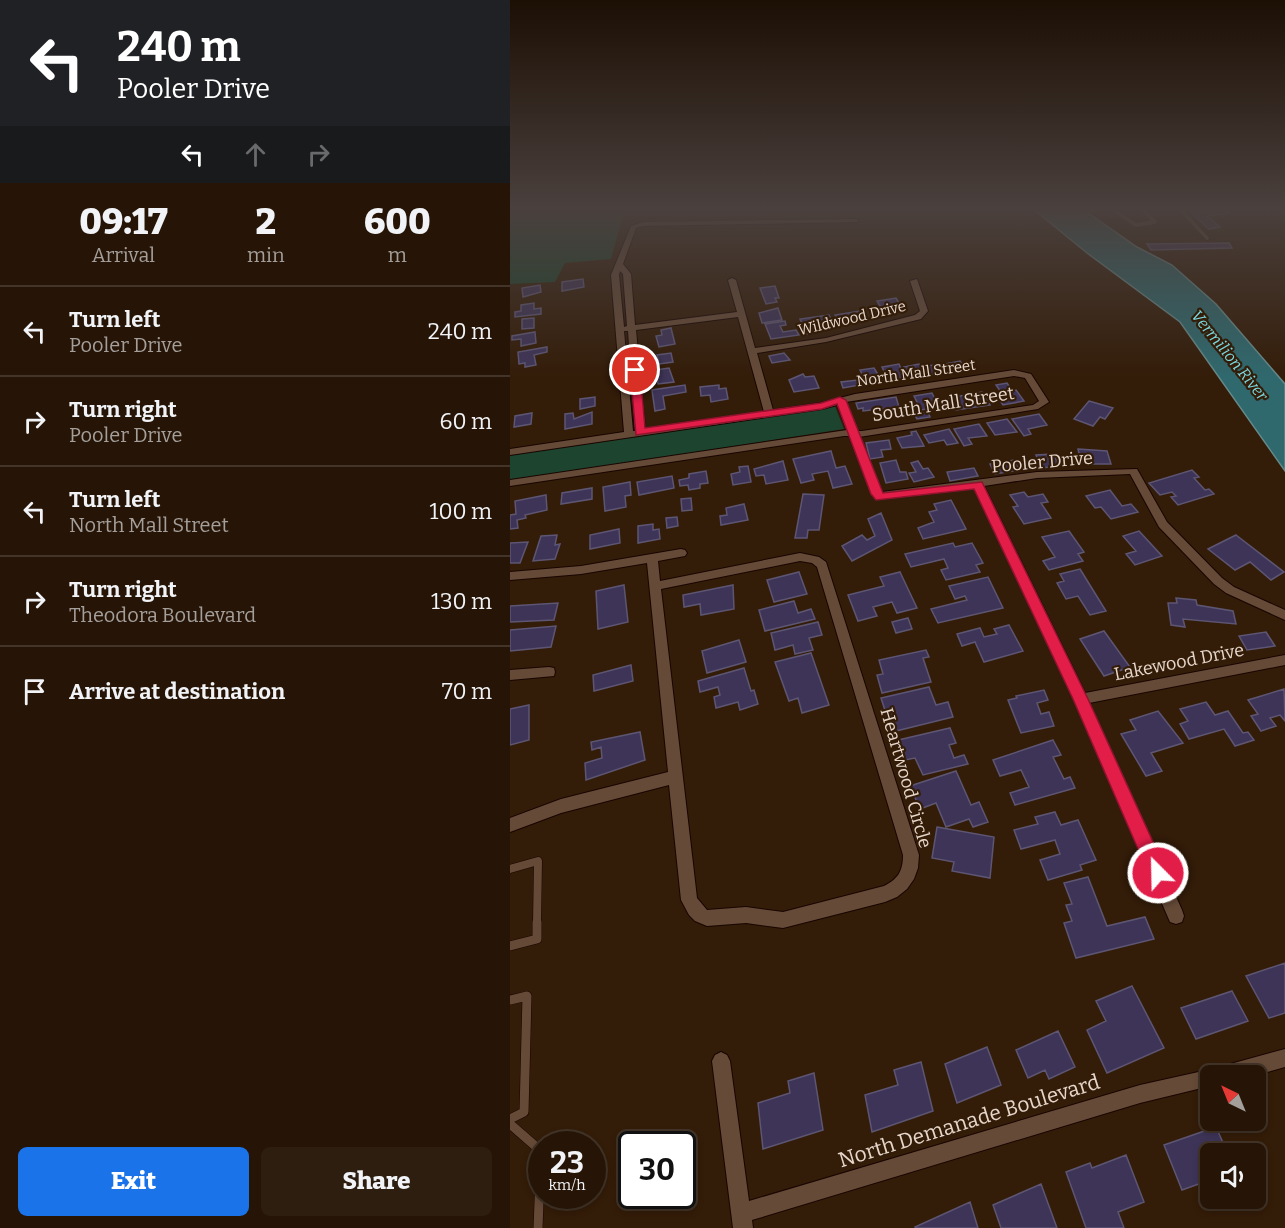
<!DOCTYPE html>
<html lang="en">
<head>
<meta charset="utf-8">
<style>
  body { margin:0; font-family:Bitter,serif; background:#2e1e10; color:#f1f3f6; height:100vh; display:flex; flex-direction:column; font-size:22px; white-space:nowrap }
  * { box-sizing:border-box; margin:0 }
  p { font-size:20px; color:#a49f9b }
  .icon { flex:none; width:33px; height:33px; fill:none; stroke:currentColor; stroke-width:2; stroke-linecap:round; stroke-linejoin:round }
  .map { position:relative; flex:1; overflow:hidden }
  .details { display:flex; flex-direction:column; background:#261506; width:510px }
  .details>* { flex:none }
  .hud { background:#202124; color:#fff; overflow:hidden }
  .needle { width:39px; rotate:317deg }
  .controls { position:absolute; left:690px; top:1065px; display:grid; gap:12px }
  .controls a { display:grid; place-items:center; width:66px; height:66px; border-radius:9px; background:#261506; box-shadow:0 3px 9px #0003,0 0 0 2px #423428; font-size:30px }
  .speed { position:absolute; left:18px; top:1131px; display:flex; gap:12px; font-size:30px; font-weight:700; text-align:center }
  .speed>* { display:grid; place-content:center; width:78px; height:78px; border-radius:50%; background:#261506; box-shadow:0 3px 9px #0003,0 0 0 2px #423428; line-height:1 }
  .speed small { font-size:15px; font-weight:400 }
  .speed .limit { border:3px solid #111; border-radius:9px; background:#fff; color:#111 }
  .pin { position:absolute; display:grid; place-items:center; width:51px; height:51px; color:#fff; margin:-26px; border:3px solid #fff; border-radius:50%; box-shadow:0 2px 6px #0007 }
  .me { position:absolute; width:66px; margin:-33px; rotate:337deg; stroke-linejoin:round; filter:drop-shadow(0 0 4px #0008) }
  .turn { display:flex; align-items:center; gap:21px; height:126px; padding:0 18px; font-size:27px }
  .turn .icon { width:78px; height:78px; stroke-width:2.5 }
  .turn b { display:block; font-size:42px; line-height:51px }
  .lanes { display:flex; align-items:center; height:57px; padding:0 18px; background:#0003; justify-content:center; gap:30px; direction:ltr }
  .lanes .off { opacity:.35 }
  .eta { display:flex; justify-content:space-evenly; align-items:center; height:102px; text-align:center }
  .eta b { font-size:36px; font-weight:800; line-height:42px }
  .primary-button { display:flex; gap:12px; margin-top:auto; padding:12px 18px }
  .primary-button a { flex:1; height:69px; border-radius:9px; background:#1a73e8; color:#fff; font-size:24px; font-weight:800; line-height:69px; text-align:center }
  .primary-button a+a { background:#2e1e10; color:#f1f3f6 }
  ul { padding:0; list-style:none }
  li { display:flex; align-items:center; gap:18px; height:90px; padding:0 18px; border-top:2px solid #423428 }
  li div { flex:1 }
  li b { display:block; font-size:22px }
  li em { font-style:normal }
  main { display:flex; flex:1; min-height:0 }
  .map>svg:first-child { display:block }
</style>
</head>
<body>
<main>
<section class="details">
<div class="hud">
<div class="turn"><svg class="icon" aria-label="left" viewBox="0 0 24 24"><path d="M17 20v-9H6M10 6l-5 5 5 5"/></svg><div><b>240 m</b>Pooler Drive</div></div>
<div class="lanes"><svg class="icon" aria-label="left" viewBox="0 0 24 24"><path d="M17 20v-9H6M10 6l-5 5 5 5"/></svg><svg class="icon off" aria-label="ahead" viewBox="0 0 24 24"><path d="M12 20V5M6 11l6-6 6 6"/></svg><svg class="icon off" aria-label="right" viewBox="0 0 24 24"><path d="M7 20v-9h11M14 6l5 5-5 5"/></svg></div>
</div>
<div class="eta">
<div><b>09:17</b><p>Arrival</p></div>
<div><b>2</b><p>min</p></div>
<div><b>600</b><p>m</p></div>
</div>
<ul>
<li><svg class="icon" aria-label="left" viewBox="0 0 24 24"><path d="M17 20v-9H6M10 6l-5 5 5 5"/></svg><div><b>Turn left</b><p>Pooler Drive</p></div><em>240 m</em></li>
<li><svg class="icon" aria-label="right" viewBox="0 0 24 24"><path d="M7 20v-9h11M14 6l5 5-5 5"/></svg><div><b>Turn right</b><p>Pooler Drive</p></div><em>60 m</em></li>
<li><svg class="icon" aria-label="left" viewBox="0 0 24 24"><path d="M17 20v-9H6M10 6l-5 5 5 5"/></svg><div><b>Turn left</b><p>North Mall Street</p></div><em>100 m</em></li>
<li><svg class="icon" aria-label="right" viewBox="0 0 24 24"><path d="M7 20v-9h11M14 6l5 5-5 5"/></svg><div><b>Turn right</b><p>Theodora Boulevard</p></div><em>130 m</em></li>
<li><svg class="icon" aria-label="arrive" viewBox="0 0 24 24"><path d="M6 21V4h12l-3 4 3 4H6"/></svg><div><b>Arrive at destination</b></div><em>70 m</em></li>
</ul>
<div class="primary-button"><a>Exit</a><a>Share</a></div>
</section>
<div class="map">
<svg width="775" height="1228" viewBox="0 0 775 1228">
  <rect width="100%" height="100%" fill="#331c08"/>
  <!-- green -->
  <path fill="#1c442e" d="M0 208H115L101 259 55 263 45 282 0 284Z
    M325 406 334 429 0 481V455Z"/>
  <!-- water -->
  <path fill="#2f696e" stroke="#668a8a" stroke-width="1.5" d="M522 208H571L627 247 662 265 706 304 775 384V471L670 322 577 253Z"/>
  <!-- building -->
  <path fill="#3e3457" stroke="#5d5673" stroke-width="1.5" d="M713 208 720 213 697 216 710 227 699 229 677 209Z
    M719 243 722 248 641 250 637 244Z
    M73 279 74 287 52 291V282Z
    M30 285 31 292 13 297 12 288Z
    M265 286 269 298H265L267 302 256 304 250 288Z
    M386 298 389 303 379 305 382 310 373 311 367 301Z
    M24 303V309L31 308V314L5 317V312L11 311V305Z
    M268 308 272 320 252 323 249 313Z
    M350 311 354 317 329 322 325 315Z
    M319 315 324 324H302L306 332 297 334 290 319Z
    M24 318V328L12 329V319Z
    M275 321 276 325 270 326 273 332 286 330 289 335 261 339 255 324Z
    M161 328 165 344 149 347 146 336 152 335 151 330Z
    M25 332 26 343 11 346V339L2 340V336Z
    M37 347V352L24 355 26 365 15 367V363L9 364 8 352Z
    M161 353 163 362 149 364 147 355Z
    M274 353 280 360 262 363 259 356Z
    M450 361 456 369 441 372 435 364Z
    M389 364 395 378 378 380 372 367Z
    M409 364 415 373 400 376 394 367Z
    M432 364 437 372 421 375 416 366Z
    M159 368 164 382 148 384 146 370Z
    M364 368 372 381 357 384 350 370Z
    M293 374 295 377 304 376 309 388 284 392 279 380Z
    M348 380 350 385 333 388 331 382Z
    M497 383 502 391 506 390 514 401 493 405 487 396 493 395 486 385Z
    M175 385 176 392 153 396 155 409 145 411 142 390Z
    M209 385V389L216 388 218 399 201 402 200 395 191 396 190 387Z
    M472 392 480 405 446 410 439 398Z
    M422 393 429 407 411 410 404 396Z
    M85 397V406L70 409V399Z
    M386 397 389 407 353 411V408L348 409 346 403Z
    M579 401 603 408 595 419 590 417 583 426 564 419Z
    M82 412V424L55 429V414L63 413 64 419Z
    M418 412 420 417 407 419 404 414Z
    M22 413 21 424 4 427 5 416Z
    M529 414 537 425 518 429 521 434 514 436 502 419Z
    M497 419 507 432 485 435 477 423Z
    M469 424 477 436 458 438 462 444 454 446 444 429Z
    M439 429 448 443 437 445 434 440 419 443 414 435Z
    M406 431 414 446 392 448 387 438 402 435 401 432Z
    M379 440 381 449 371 450 373 457 360 459 356 443Z
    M568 449 597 451 601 464H582L580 458H570Z
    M321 451 326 468 335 466 342 484 323 488 318 471 302 474 304 480 291 483 283 459Z
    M544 454 549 466 531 468 526 455Z
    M386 460 390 472H396L398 479 376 483 370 463Z
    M504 460 509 470 485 474 480 464Z
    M273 461 278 480 256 484 254 475 246 476 244 469Z
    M408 461 413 469 418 468 424 477 404 482 399 473 406 472 401 463Z
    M238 466 241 482 223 485 221 474 230 472 229 467Z
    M464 468 468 476 440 481 437 472Z
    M682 470 689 477 684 478 695 490 699 489 704 494 668 505 661 497 666 496 662 492 650 495 639 483Z
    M196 471 198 483 190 484V488L179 490 178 485 170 486 169 480 179 478V474Z
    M162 476 164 488 129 495 127 482Z
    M120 482 121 495 115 496 116 507 95 511 93 487Z
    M82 488V499L51 504 52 493Z
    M600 490 612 506 621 504 628 512 601 519 591 507 585 508 576 496Z
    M514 492 518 497 533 494 538 502 531 503 541 518 514 524 503 507 508 506 500 495Z
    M293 494 314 495 309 530H298L297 538H285Z
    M36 495 37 510 15 515 16 518 7 520 8 528 0 529V515L6 514 5 501Z
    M181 498 182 510 172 511 171 499Z
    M441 500 456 529 413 539 408 528 424 522 419 512 427 510 424 504Z
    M234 504 238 520 211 525 210 516 217 515 216 508Z
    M371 513 382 540 342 561 332 546 352 535 357 540 365 536 358 519Z
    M167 517 168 526 157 528 156 518Z
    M143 524V530L149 529 150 539 128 543V526Z
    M109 529 110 543 80 549V535Z
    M559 531 574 552 568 554 573 561 539 570 533 561 545 557 532 537Z
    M629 531 652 556 625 565 616 554 626 551 613 536Z
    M47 535 45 545 50 544 45 559 23 561 31 536Z
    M726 535 774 572 761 580 740 562 725 570 698 549Z
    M18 542 10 563H0V543Z
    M443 543 445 547 462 543 473 563 466 565 470 572 436 580 431 570 438 568 434 559 401 567 395 554Z
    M570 569 596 611 580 615 568 596 556 599 547 583 554 581 550 574Z
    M289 572 297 594 264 602 257 580Z
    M390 572 407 608 387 613 382 602 363 607 367 616 348 621 338 595 374 586 370 577Z
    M478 577 493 608 428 623 421 609 457 600 455 596 445 599 439 586Z
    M114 585 118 622 88 629 86 591Z
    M223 585 224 609 191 615 190 604 174 607 173 595Z
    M666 598 686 600 687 605 723 611 726 624 673 619 675 627 661 625 658 603H667Z
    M284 601 288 613 301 609 305 619 255 631 249 610Z
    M48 603 44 620 0 622V606Z
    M398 618 402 629 386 633 382 622Z
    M308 622 312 635 299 638 303 650 285 654 283 645 265 650 261 633Z
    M499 625 513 651 474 662 465 642 452 646 447 634 470 628 474 637 487 634 484 629Z
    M46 626 41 647 0 651V630Z
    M594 631 620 667 594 676 570 639Z
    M756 632 765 646 737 650 729 636Z
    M229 640 236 662 197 673 192 651Z
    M416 650 419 657 413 658 421 682 372 693 367 675 373 674 369 660Z
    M301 653 319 705 292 713 288 698 279 701 265 662Z
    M121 665 123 681 84 691 83 675Z
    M234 668 241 691 244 690 248 704 230 710 228 702 206 708 204 697 210 695 208 687 190 692 188 681Z
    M419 687 426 705 438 702 443 717 382 732 371 698Z
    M774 689 775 721 770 715 760 718 766 726 751 731 741 716 748 714 738 700Z
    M534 690 538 700 527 703 531 714 539 712 544 726 511 733 498 700 507 698 506 696Z
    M696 702 705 715 718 711 733 733 738 732 744 740 725 746 714 729 679 739 670 724 678 721 670 709Z
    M19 705V740L0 745V709Z
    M648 711 673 743 641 753 652 771 636 776 611 734 626 730 620 720Z
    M440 728 446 743 439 745 444 758 454 755 458 764 413 775 405 758 395 760 388 740Z
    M130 732 135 760 76 780 75 763 92 758 91 747 82 750 81 742Z
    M543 740 551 755 543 757 554 779 560 777 565 788 505 805 500 793 519 787 511 770 490 776 483 760Z
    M446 771 461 805 469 802 478 822 463 827 459 819 436 827 426 803 410 809 400 786Z
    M545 812 551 825 568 820 586 860 570 865 572 870 538 880 530 860 550 854 545 840 511 849 504 830 528 824 525 817Z
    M427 827 484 837 480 878 442 871 444 862 422 858Z
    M578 877 597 926 635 917 644 939 566 958 554 923 562 921 556 905 562 904 554 883Z
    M775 963V1013L759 1018 736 976Z
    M622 986 654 1048 597 1073 577 1030 596 1021 586 1001Z
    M722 991 738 1021 686 1039 671 1008Z
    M548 1031 565 1067 539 1079 535 1070 518 1078 506 1050Z
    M477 1047 491 1085 447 1103 435 1064Z
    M411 1062 423 1111 362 1132 355 1095 388 1085 384 1070Z
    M304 1073 313 1130 253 1149 248 1103 280 1093 278 1081Z
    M706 1127 718 1154H700V1180L672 1190 654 1145Z
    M616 1155 634 1202 608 1212 614 1228H576L556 1172 580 1163 582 1168Z
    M531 1184 547 1228H491L483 1205Z
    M460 1202 468 1228H405V1227Z"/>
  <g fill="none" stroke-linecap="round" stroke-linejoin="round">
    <defs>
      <path id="service-far2" d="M600 208 626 225 645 222 631 208
        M669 208 697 238
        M578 210 601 208"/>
      <path id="service-far1" d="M0 869 28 861 27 923"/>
      <path id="service" d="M0 946 27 939V922
        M0 1000 17 996 14 1112 0 1119
        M0 1124 31 1151 28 1228"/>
      <path id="minor" d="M346 219 348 220V222L133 226 126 228 113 264 121 274 125 325 227 312 218 280 222 278 226 280 245 348 316 338 405 315 410 311 400 281 407 279 418 311 411 319 316 342 247 353 263 410 311 403 345 394 504 370 521 374 539 402 528 409 349 437 372 492 527 472 627 469 657 522 712 578 724 587 775 610V620L716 593 704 584 649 527 620 474 527 478 474 486 575 693 775 655V665L579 703 672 910 674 916 672 922 666 924 660 922 564 699 464 487 366 499 362 494 339 436H334L0 486V480L337 430 327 405 312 409 0 455V449L114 432 101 275 121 226 133 222ZM110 271 113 274 117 326 114 327 109 275ZM228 317 254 412 135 429 126 330ZM114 331H118L125 431H123ZM504 376 515 378 529 401 523 405 352 431H347L336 402Z
        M171 549 175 550 177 553 175 556 148 561 150 581 290 553 309 557 316 562 409 855 408 868 404 879 397 889 387 897 375 902 273 928 236 923 197 926 185 921 179 915 171 900 159 785 51 813 0 832V818L51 799 158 772 137 563 71 574 0 580V572L71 566ZM290 561 302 563 307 567 393 855C393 871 388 879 374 886L273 912 236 907 197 910 187 898 151 589Z
        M39 667 44 668 45 672 44 676 0 680V670Z
        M775 1049V1067L743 1076H700V1086L630 1103 242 1220 243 1228H223L202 1061 205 1055 211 1052 217 1055 220 1061 239 1201 630 1085 702 1069Z"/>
    </defs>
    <!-- service-far2 casing -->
    <use href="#service-far2" stroke="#190500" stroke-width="4.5"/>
    <!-- service-far1 casing -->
    <use href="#service-far1" stroke="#190500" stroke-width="9"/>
    <!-- service casing -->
    <use href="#service" stroke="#190500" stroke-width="10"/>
    <!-- minor casing -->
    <use href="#minor" stroke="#190500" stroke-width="2"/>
    <!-- service-far2 -->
    <use href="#service-far2" stroke="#654a37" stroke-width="4"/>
    <!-- service-far1 -->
    <use href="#service-far1" stroke="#654a37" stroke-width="8"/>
    <!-- service -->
    <use href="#service" stroke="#654a37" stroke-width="9"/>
    <!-- minor -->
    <use href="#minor" fill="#654a37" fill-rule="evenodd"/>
  </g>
  <!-- sky -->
  <linearGradient id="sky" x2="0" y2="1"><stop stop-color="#1c0f04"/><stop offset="0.55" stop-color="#4a403d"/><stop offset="1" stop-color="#4a403d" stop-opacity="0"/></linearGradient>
  <rect width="775" height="379" fill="url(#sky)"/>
  <!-- route -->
  <path fill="#e11d48" stroke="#92132f" stroke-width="1.5" d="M125 367 130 370 135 428 311 403 330 397 336 400 373 493 472 482 578 699 654 866 656 873 654 879 648 881 641 879 563 699 464 489 366 500 361 494 327 404 312 409 126 435 120 370Z"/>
  <g text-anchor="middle" stroke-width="4.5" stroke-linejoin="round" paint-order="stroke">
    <!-- far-street labels -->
    <g font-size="15" fill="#e7d7cb" stroke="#331c08">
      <text transform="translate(342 318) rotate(-13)" y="5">Wildwood Drive</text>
      <text transform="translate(406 373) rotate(-8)" y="5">North Mall Street</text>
    </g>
    <!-- far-water labels -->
    <g font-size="16" font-style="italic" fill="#79d7df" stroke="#331c08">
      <text transform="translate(720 355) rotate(51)" y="6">Vermilion River</text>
    </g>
    <!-- street labels -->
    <g font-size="18" fill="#e7d7cb" stroke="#331c08">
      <text transform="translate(433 404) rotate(-9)" y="6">South Mall Street</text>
      <text transform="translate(532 462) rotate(-5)" y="6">Pooler Drive</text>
      <text transform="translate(669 662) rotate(-11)" y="6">Lakewood Drive</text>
      <text transform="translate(396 778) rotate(74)" y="6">Heartwood Circle</text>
    </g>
    <!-- near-street labels -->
    <g font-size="21" fill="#e7d7cb" stroke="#331c08">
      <text transform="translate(459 1121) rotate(-17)" y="7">North Demanade Boulevard</text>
    </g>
  </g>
</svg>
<div class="controls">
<a><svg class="needle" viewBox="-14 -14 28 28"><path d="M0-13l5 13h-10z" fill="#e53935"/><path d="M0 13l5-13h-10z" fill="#a49f9b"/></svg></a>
<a><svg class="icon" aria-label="sound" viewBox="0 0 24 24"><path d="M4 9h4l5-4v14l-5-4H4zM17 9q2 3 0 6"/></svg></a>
</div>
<div class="speed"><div>23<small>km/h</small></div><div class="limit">30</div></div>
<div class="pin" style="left:125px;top:370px;background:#d93025"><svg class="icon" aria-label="arrive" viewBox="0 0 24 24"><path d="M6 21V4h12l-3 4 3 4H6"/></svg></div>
<svg class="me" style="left:648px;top:873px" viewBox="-20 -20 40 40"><circle r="17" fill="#e11d48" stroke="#fff" stroke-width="3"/><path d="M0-11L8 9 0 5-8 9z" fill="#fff"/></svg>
</div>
</main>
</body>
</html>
